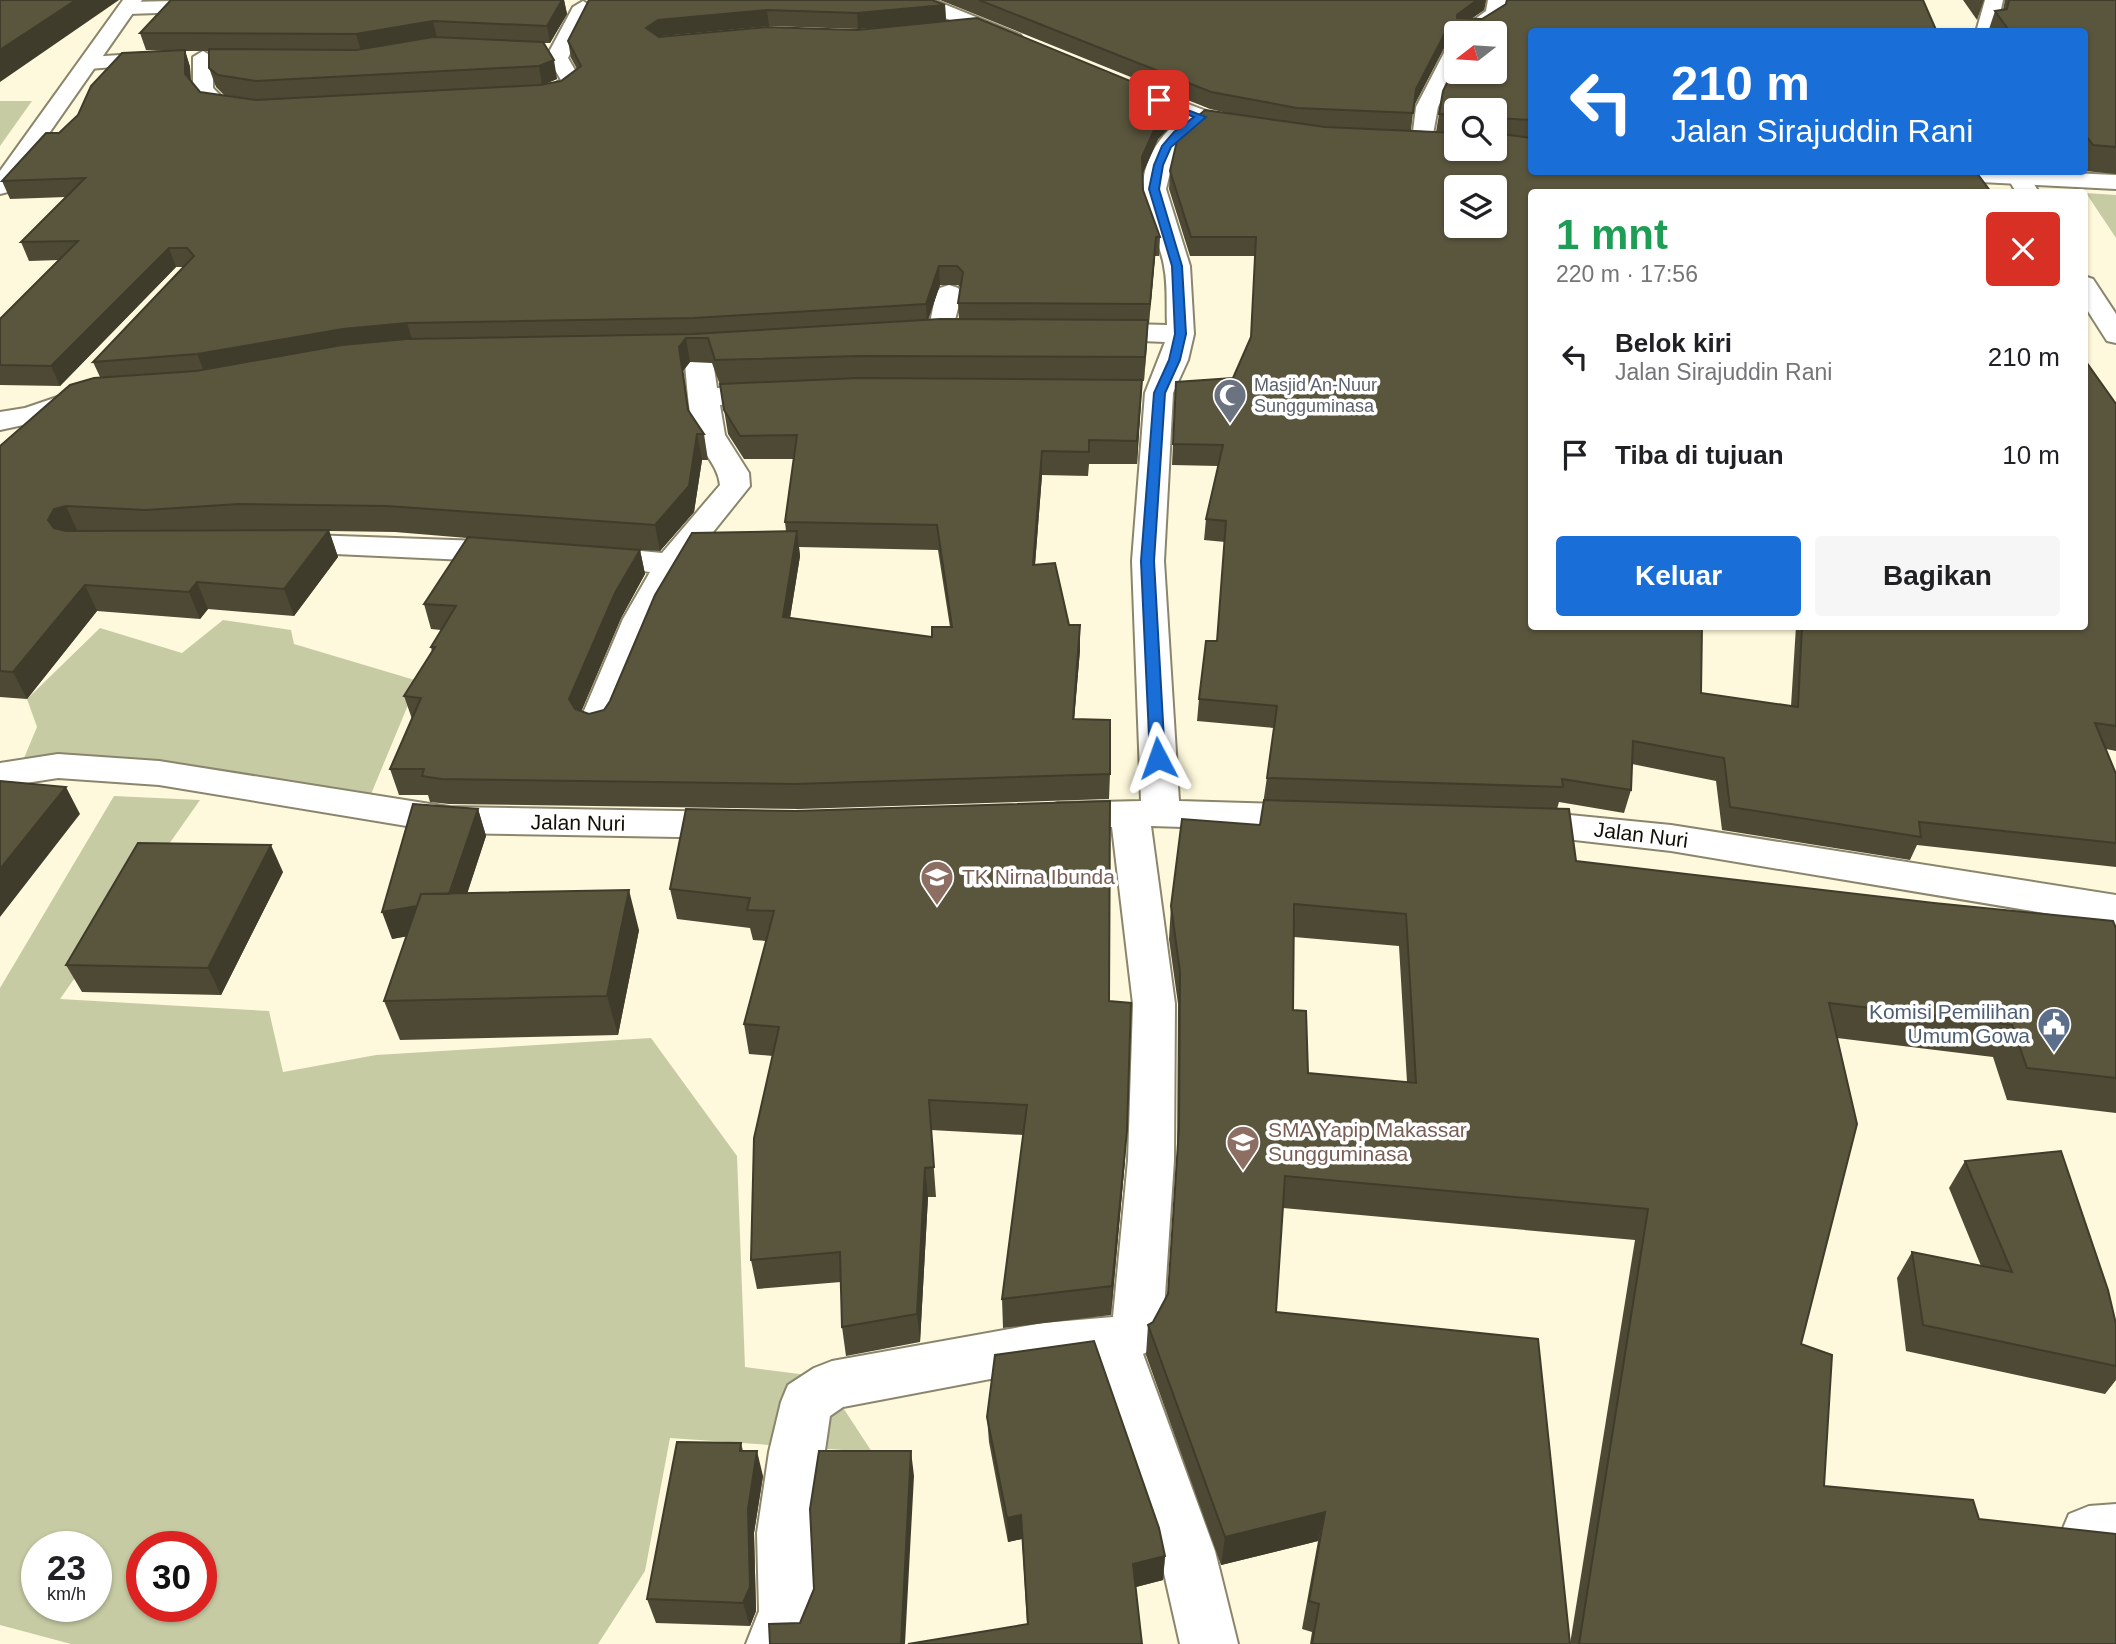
<!DOCTYPE html>
<html lang="id">
<head>
<meta charset="utf-8">
<style>
  body { margin:0; font-family:Arial,sans-serif; background:#f6f6f6; color:#202124; height:100vh; display:flex; flex-direction:column; font-size:26px; white-space:nowrap }
  * { box-sizing:border-box; margin:0 }
  p { font-size:23px; color:#757577 }
  .icon { flex:none; width:38px; height:38px; fill:none; stroke:currentColor; stroke-width:2; stroke-linecap:round; stroke-linejoin:round }
  .map { position:relative; flex:1; overflow:hidden }
  .panel { position:absolute; left:1528px; top:189px; width:560px; height:441px; display:flex; flex-direction:column; background:#fff; border-radius:7px; box-shadow:0 2px 5px #0004 }
  .panel>* { flex:none }
  .banner { position:absolute; left:1528px; top:28px; width:560px; height:147px; border-radius:7px; box-shadow:0 2px 5px #0004; background:#1a6ed8; color:#fff; overflow:hidden }
  .needle { width:46px; rotate:253deg }
  .buttons { position:absolute; left:1444px; top:21px; display:grid; gap:14px }
  .buttons a { display:grid; place-items:center; width:63px; height:63px; border-radius:7px; background:#fff; box-shadow:0 2px 5px #0004; font-size:35px }
  .speed { position:absolute; left:21px; top:1531px; display:flex; gap:14px; font-size:35px; font-weight:700; text-align:center }
  .speed>* { display:grid; place-content:center; width:91px; height:91px; border-radius:50%; background:#fff; box-shadow:0 2px 5px #0004; line-height:1 }
  .speed small { font-size:18px; font-weight:400 }
  .speed .limit { border:10px solid #d22; background:#fff; color:#111 }
  .pin { position:absolute; display:grid; place-items:center; width:60px; height:60px; color:#fff; margin:-30px; border-radius:14px; box-shadow:0 4px 10px #0006 }
  .me { position:absolute; width:77px; margin:-38px; rotate:356deg; stroke-linejoin:round; filter:drop-shadow(0 0 5px #0008) }
  .turn { display:flex; align-items:center; gap:24px; height:147px; padding:0 28px; font-size:32px }
  .turn .icon { width:91px; height:91px; stroke-width:2.5 }
  .turn b { display:block; font-size:49px; line-height:60px }
  .round { display:grid; place-items:center; flex:none; width:74px; height:74px; border-radius:7px; background:#f6f6f6 }
  .head { display:flex; align-items:center; justify-content:space-between; height:119px; padding:0 28px }
  h1 { font-size:42px; font-weight:700; line-height:52px; color:#1e9e55 }
  .cta { display:flex; gap:14px; margin-top:auto; padding:14px 28px }
  .cta a { flex:1; height:80px; border-radius:7px; background:#1a6ed8; color:#fff; font-size:28px; font-weight:700; line-height:80px; text-align:center }
  .cta a+a { background:#f6f6f6; color:#202124 }
  ul { padding:0; list-style:none }
  li { display:flex; align-items:center; gap:21px; height:98px; padding:0 28px }
  li div { flex:1 }
  li b { display:block; font-size:26px }
  li em { font-style:normal }
  .map>svg:first-child { display:block }
</style>
</head>
<body>
<div class="map">
<svg width="2116" height="1644" viewBox="0 0 2116 1644">
  <rect width="100%" height="100%" fill="#fef9dc"/>
  <!-- green -->
  <path fill="#c6cba3" fill-rule="evenodd" d="M0 101H32L0 146Z
    M2086 193 2116 195V238Z
    M223 620 291 630 294 644 418 681 369 799 159 760 24 758 37 727 27 699 100 628 182 653Z
    M114 796 200 800 60 999 269 1011 283 1072 376 1055 651 1038 737 1156 745 1367 823 1377 872 1452 670 1438 645 1571 598 1644H71L0 1625V988ZM37 1547H96V1606H37ZM142 1547H201V1606H142Z"/>
  <g fill="none" stroke-linecap="round" stroke-linejoin="round">
    <defs>
      <path id="minor" d="M220 0 226 5 217 11 128 14 118 8 128 2Z
        M1488 0H1506L1502 18 1479 33H1456L1486 11Z
        M583 1 593 7 568 58 582 82 563 96 526 98 522 94 526 90 551 86 561 80 548 58 549 52 573 7Z
        M1456 43V70L1438 107 1431 145H1415L1412 140 1416 107 1446 49Z
        M203 51 213 57V88L223 98 261 104 264 109 261 114 253 115 208 108 193 89V57Z
        M167 52 174 54 177 58 174 62 89 69 79 63 89 57Z
        M1201 111 1212 117 1176 148 1166 189 1190 266 1194 334 1188 360 1173 393 1164 561 1179 801 1312 805 1326 809 1331 818 1326 827 1312 831 1151 826 1175 1004 1174 1160 1163 1325 1149 1351 1143 1354 1215 1551 1238 1644H1180L1159 1551 1095 1364 1043 1369 843 1407 830 1416 813 1533 817 1611 804 1644H746L759 1611 757 1533 769 1452 781 1402 788 1385 814 1368 832 1361 1043 1323 1113 1317 1128 1160 1133 1004 1112 827 1058 829 1044 825 1039 816 1044 807 1058 803 1141 801 1132 561 1145 393 1165 342 1095 339 1086 337 1082 331 1086 325 1095 323 1167 325C1166 306 1168 285 1164 266 1160 241 1142 213 1143 188 1143 155 1169 119 1201 111Z
        M949 285 958 288 962 293 950 339H932L928 333 936 293 940 288Z
        M697 340 707 342 711 348 717 388 772 385 782 387 786 393 782 399 720 405 725 435 749 473 750 486 685 567 657 619 609 733 596 737 583 733 578 725 623 619 650 572 578 563 573 556 578 549 589 546 662 553 720 485C718 465 703 454 696 436 687 414 687 372 683 348L687 342Z
        M87 387 97 389 101 395 97 401 42 421 0 430V412L25 408Z
        M281 534 511 542 522 545 527 552 522 559 511 562 270 551 265 544 270 537Z
        M58 754 159 761 449 807 735 812 749 816 754 825 749 834 735 838 449 833 159 785 58 778 0 787V763Z
        M1519 810 1671 825 2116 895V925L1671 851 1505 832 1500 823 1505 814Z
        M2116 1504V1558L2089 1560 2069 1552 2061 1533 2069 1514 2089 1506Z"/>
      <path id="tertiary" d="M123 0H142L8 192 0 194V171Z
        M909 0H934L1020 35 1023 39 1013 45 1006 43 911 4Z
        M1130 82 1209 112 1256 124 1259 129 1248 136 1193 122 1123 92 1120 88 1123 84Z
        M1911 172H2047L2116 175V189L1922 179Z"/>
      <path id="trunk" d="M1985 0H2003L1996 32H1976Z
        M2004 172H2026L2039 192H2016Z
        M2084 276 2093 279 2116 314V343L2107 341 2084 305Z"/>
    </defs>
    <!-- minor casing -->
    <use href="#minor" stroke="#8a856c" stroke-width="4"/>
    <!-- tertiary casing -->
    <use href="#tertiary" stroke="#8a856c" stroke-width="4"/>
    <!-- trunk casing -->
    <use href="#trunk" stroke="#8a856c" stroke-width="4"/>
    <!-- minor -->
    <use href="#minor" fill="#fff" fill-rule="evenodd"/>
    <!-- tertiary -->
    <use href="#tertiary" fill="#fff" fill-rule="evenodd"/>
    <!-- trunk -->
    <use href="#trunk" fill="#fff" fill-rule="evenodd"/>
  </g>
  <!-- wall -->
  <path fill="#4d4934" fill-rule="evenodd" d="M171 0H564L567 14 550 43H544L557 79 545 84 561 81 577 69 571 58 568 41 589 0 945 5 946 21 1179 101 1178 119 1158 139 1143 173V190L1160 237 1159 256H1155L1149 323H1148L1144 381H1142L1137 464H1089L1088 476 1042 475 1035 565 1069 625 1080 650 1074 719 1110 774 1109 799 799 809 449 804 430 802 428 795H399L390 769 412 719 404 696 432 652 431 647 441 630 431 629 424 604 467 538 395 532 329 531 338 557 294 616 208 609 200 619 97 611 27 699 0 697V446L100 377 93 362 183 267H176L60 386 0 385V319L59 260 29 261 21 242 66 197 10 199 2 181 59 133 175 51 146 50 140 33ZM940 22 857 30 661 36 769 26 858 29ZM185 51H209V68L216 87 224 95 260 100 200 92 191 80 190 67ZM940 285H958L961 288 958 303 959 319 928 320ZM690 362 712 363 720 385 728 434 744 459H794L785 522 786 531 604 710 589 714 581 711 621 618 645 574 640 550 660 551 694 512 702 460H708L704 434 689 411 683 371ZM799 547 938 550 950 627 932 637 790 618 800 556Z
    M940 0H1486L1484 10 1471 19 1531 32V192L1701 693 1791 706 1796 626H2084L2116 404V751L2106 749 2116 774V867L1917 845 1910 860 1722 830 1716 781 1632 764 1631 790 1624 813 1559 802 1557 809 1576 861 2116 928V1113L2007 1100 1993 1057 1837 1038 1801 1344 1824 1486 1979 1519 2116 1644H1570L1635 1240 1283 1208 1276 1312 1570 1644H1310L1312 1632 1302 1629 1318 1541 1221 1565 1146 1355 1148 1325 1153 1322 1168 1295 1177 1160 1178 1004 1169 939 1171 906 1260 825 1274 728 1197 721 1199 699 1217 641 1225 542 1204 540 1206 519 1218 466 1172 465 1176 382 1233 378 1251 339 1255 256H1190L1169 189 1170 171 1232 114 1210 109ZM1456 33H1460L1494 72 1439 114 1436 132 1452 133 1411 130 1414 105 1444 48 1456 41ZM1456 110 1494 149H1456ZM1294 937 1399 946 1407 1082 1308 1073 1293 1010Z
    M1963 0H1984L1977 20Z
    M2005 0H2116V174L2084 171V32H1988L1995 11 2003 10Z
    M478 809 486 836 467 893 639 930 618 1035 400 1040 384 1001 406 936 392 939Z
    M686 809 1109 1001 1125 1160 1111 1315 1003 1328 1002 1299 1023 1135 931 1130 936 1197H928L920 1342 846 1356 842 1327 841 1282 757 1289 751 1260 773 1056 749 1054 744 1024 766 941 753 940 750 928 677 919 670 889Z
    M283 872 221 995 82 992 66 965Z
    M1965 1161 2116 1324V1380L2105 1394 1906 1351 1897 1278 1912 1252 1981 1266 1949 1188Z
    M987 1417 1165 1556 1163 1580 1136 1587 1027 1624 1022 1539 1008 1542 989 1442Z
    M741 1443 743 1451 763 1476 754 1533 756 1611 750 1626 656 1623 647 1599Z"/>
  <!-- shaded-wall -->
  <path fill="#3f3c2b" d="M76 0H119L0 82V50Z
    M562 0H564L567 14 550 43 547 26Z
    M1477 0H1486L1484 10 1459 27V24L1458 33H1456V41L1444 48 1414 106 1416 89 1446 31 1457 15Z
    M945 5 946 22 858 29 857 13Z
    M767 10 769 26 661 36 649 44 646 28 658 20Z
    M433 21 437 38 361 51 356 34Z
    M185 50 190 67 191 91 185 74Z
    M554 60 557 79 542 85 539 66Z
    M1179 101 1178 119 1158 139 1142 175V157L1158 121Z
    M1156 237 1155 256 1149 323 1150 304Z
    M169 248 176 267 60 386 51 366Z
    M939 266 940 285 927 323 926 304Z
    M1148 320 1147 345 1144 381 1145 357Z
    M407 323 413 342 205 374 197 354 343 329Z
    M686 338 690 362 683 371 692 435 679 347Z
    M1142 380 1141 404 1137 464V441Z
    M697 434 702 460 694 512 660 551 655 525Z
    M1042 451V475L1033 590V565Z
    M66 506 78 532 60 547 48 520 54 509Z
    M329 530 338 557 294 616 284 589Z
    M797 531 800 556 786 642 783 617Z
    M640 550 645 574 621 618 576 724 569 699 615 593Z
    M197 582 208 609 200 619 189 592Z
    M85 585 97 611 27 699 13 672Z
    M1080 625V650L1072 745 1073 719Z
    M66 787 80 814 0 917V869Z
    M478 809 486 836 456 928 392 939 382 912Z
    M271 845 283 872 221 995 208 968Z
    M629 890 639 930 618 1035 607 996Z
    M1127 1130 1125 1160 1111 1315 1112 1286Z
    M925 1168 928 1197 920 1342 917 1314Z
    M757 1451 763 1476 754 1533 756 1611 750 1626 743 1603 748 1509Z
    M911 1451 914 1476 905 1644H901Z
    M1325 1512 1318 1541 1221 1565 1225 1537Z
    M1021 1515 1022 1539 1008 1542 1007 1518Z
    M1165 1556 1163 1580 1132 1588 1133 1564Z"/>
  <!-- building -->
  <path fill="#5a553d" stroke="#3f3c2b" stroke-width="2" fill-rule="evenodd" d="M0 0H76L0 50Z
    M171 0H562L547 26 433 21 356 34 140 33Z
    M589 0H932L945 5 857 13 767 10 658 20 646 28 659 37 767 27 857 30 977 18 1179 101 1158 121 1142 157 1143 190 1160 237H1156L1150 304 958 303 963 272 957 266H939L926 304 694 318 407 323 343 329 197 354 93 362 194 256 187 248H169L51 366 0 365V319L78 241 21 242 85 178 2 181 46 133H59L78 115 91 86 122 53 185 50V74L200 92 256 100 540 85 561 81 581 66 568 41Z
    M979 0H1477L1457 15V18L1482 19 1506 4 1507 0H1923L1937 32H1531V120L1497 118 1494 129V110H1456V115L1439 114 1443 91 1456 64V72H1494V33H1460L1459 24 1446 31 1416 89 1413 113 1297 108 1211 92Z
    M2009 0H2116V147L2093 145 2084 133V32H2010L1995 11 2007 9Z
    M433 37 543 42 554 60 539 66 256 81 218 75 209 68V49L356 50Z
    M1205 110 1325 127 1456 133V149H1494V133L1531 138V172H1976L1991 192H1531V626H1702L1701 693 1798 707 1802 626H2084V359L2116 404V726L2095 723 2116 774V843L1919 822 1921 837 1730 807 1724 758 1633 741 1631 790 1562 779 1563 787 1267 778 1277 706 1199 699 1206 641H1217L1226 521 1206 519 1223 445 1173 444 1176 382 1233 378 1251 337 1256 237H1191L1170 171 1179 132ZM1456 187H1494V226H1456Z
    M940 319 1148 320 1145 357 859 356 715 360 708 338H686L679 347 688 410 704 434H697L689 486 655 525 387 506 239 504 146 510 66 506 54 509 48 520 54 528 66 531 329 530 284 589 197 582 189 592 85 585 13 672 0 671V446L70 385 94 378 196 371 342 345 406 339 693 334Z
    M859 378 1142 380 1137 441 1089 440V452L1042 451 1033 565 1055 563 1069 625H1080L1073 719 1110 720V774L795 784 441 779 422 776 424 769H390L421 698 404 696 435 647H431L456 606 424 604 468 537 640 550 615 593 569 699 575 709 589 714 604 710 610 701 655 595 692 533 797 531 783 617 932 637V627H952L937 525 785 522 797 435 740 436 724 410 720 384Z
    M0 781 66 787 0 869Z
    M1264 800 1569 809 1576 861 1934 903 2113 921 2116 928V1078L2027 1068 2012 1025 1829 1003 1857 1124 1801 1344 1832 1355 1824 1486 1973 1500 1979 1519 2116 1534V1644H1579L1648 1209 1285 1176 1276 1312 1538 1339 1570 1644H1312L1319 1604 1309 1601 1325 1512 1225 1537 1148 1325 1153 1322 1168 1294 1179 1128 1180 972 1171 906 1182 819 1260 825ZM1294 904 1406 914 1416 1083 1308 1073 1306 1011 1293 1010Z
    M1110 801 1109 1001 1131 1003 1127 1130 1112 1286 1002 1299 1027 1105 929 1100 934 1167 925 1168 917 1314 842 1327 840 1252 751 1260 754 1138 779 1027 744 1024 774 911 747 910 750 898 670 889 686 809 795 811Z
    M413 804 478 809 449 894H421L417 906 382 912Z
    M138 843 271 845 208 968 66 965Z
    M629 890 607 996 384 1001 421 894Z
    M2061 1151 2108 1290 2116 1324V1366L1923 1325 1912 1252 2012 1272 1965 1161Z
    M1094 1341 1159 1528 1165 1556 1133 1564 1142 1644H908L1028 1624 1021 1515 1007 1518 987 1417 995 1355Z
    M677 1442 741 1443 740 1451H757L748 1509 750 1587 743 1603 647 1599Z
    M819 1451H911L901 1644H770L769 1624 800 1623 814 1589 810 1509Z"/>
  <!-- route -->
  <path fill="#1a6ed8" stroke="#11488c" stroke-width="2" d="M1156 98 1206 117 1171 147 1163 165 1159 189 1182 266 1186 334 1180 360 1165 393 1154 561 1165 758 1158 763 1150 758 1141 561 1154 393 1169 360 1175 334 1172 266 1149 189 1154 165 1162 146 1174 132 1194 117 1156 101Z"/>
  <!-- icons -->
  <defs>
    <symbol id="mosque-pin" viewBox="-11 -11 22 30"><path d="M0 17L-7.5 6A9.5 9.5 0 1 1 7.5 6Z" fill="#6b7280" stroke="#fff"/><path d="M3.5-4.9A6 6 0 1 0 3.5 4.9A5 5 0 1 1 3.5-4.9Z" fill="#fff"/></symbol>
    <symbol id="school-pin" viewBox="-11 -11 22 30"><path d="M0 17L-7.5 6A9.5 9.5 0 1 1 7.5 6Z" fill="#8d6e63" stroke="#fff"/><path d="M0-5L7-2L0 1L-7-2ZM-4 1L0 2.5L4 1V4Q0 6-4 4Z" fill="#fff"/></symbol>
    <symbol id="civic-pin" viewBox="-11 -11 22 30"><path d="M0 17L-7.5 6A9.5 9.5 0 1 1 7.5 6Z" fill="#5c6f8a" stroke="#fff"/><path d="M-.6-6.5H3V-4.5H.6V-3L4-1V1h2V6H-6V1h2V-1L-.6-3ZM-1.2 2.5V6h2.4V2.5Z" fill="#fff"/></symbol>
  </defs>
  <g fill-rule="evenodd">
    <use href="#mosque-pin" x="1211" y="376" width="38" height="52"/>
    <use href="#school-pin" x="918" y="858" width="38" height="52"/>
    <use href="#civic-pin" x="2035" y="1005" width="38" height="52"/>
    <use href="#school-pin" x="1224" y="1123" width="38" height="52"/>
  </g>
  <g text-anchor="middle" stroke-width="7" stroke-linejoin="round" paint-order="stroke">
    <!-- far-worship labels -->
    <g font-size="18" fill="#5b616d" stroke="#fff" text-anchor="start">
      <text x="1254" y="391">Masjid An-Nuur<tspan x="1254" dy="21">Sungguminasa</tspan></text>
    </g>
    <!-- street labels -->
    <g font-size="21" fill="#110f06" stroke="#fff">
      <text transform="translate(578 823) rotate(1)" y="7">Jalan Nuri</text>
      <text transform="translate(1641 835) rotate(7)" y="7">Jalan Nuri</text>
    </g>
    <!-- education labels -->
    <g font-size="21" fill="#785e54" stroke="#fff" text-anchor="start">
      <text x="962" y="884">TK Nirna Ibunda</text>
      <text x="1268" y="1137">SMA Yapip Makassar<tspan x="1268" dy="24">Sungguminasa</tspan></text>
    </g>
    <!-- service labels -->
    <g font-size="21" fill="#4e5e75" stroke="#fff" text-anchor="end">
      <text x="2030" y="1019">Komisi Pemilihan<tspan x="2030" dy="24">Umum Gowa</tspan></text>
    </g>
  </g>
</svg>
<div class="buttons">
<a><svg class="needle" viewBox="-14 -14 28 28"><path d="M0-13l5 13h-10z" fill="#e53935"/><path d="M0 13l5-13h-10z" fill="#757577"/></svg></a>
<a><svg class="icon" aria-label="search" viewBox="0 0 24 24"><circle cx="10" cy="10" r="6"/><path d="M15 15l6 6"/></svg></a>
<a><svg class="icon" aria-label="layers" viewBox="0 0 24 24"><path d="M12 4l9 5-9 5-9-5zM3 14l9 5 9-5"/></svg></a>
</div>
<div class="speed"><div>23<small>km/h</small></div><div class="limit">30</div></div>
<div class="pin" style="left:1159px;top:100px;background:#d93025"><svg class="icon" aria-label="arrive" viewBox="0 0 24 24"><path d="M6 21V4h12l-3 4 3 4H6"/></svg></div>
<svg class="me" style="left:1158px;top:758px" viewBox="-20 -20 40 40"><path d="M0-17L14 15 0 8-14 15z" fill="#1a6ed8" stroke="#fff" stroke-width="4"/></svg>
<div class="banner">
<div class="turn"><svg class="icon" aria-label="left" viewBox="0 0 24 24"><path d="M17 20v-9H6M10 6l-5 5 5 5"/></svg><div><b>210 m</b>Jalan Sirajuddin Rani</div></div>
</div>
<section class="panel">
<div class="head"><div><h1>1 mnt</h1><p>220 m · 17:56</p></div><a class="round" style="background:#d93025;color:#fff"><svg class="icon" aria-label="close" viewBox="0 0 24 24"><path d="M6 6l12 12M18 6L6 18"/></svg></a></div>
<ul>
<li><svg class="icon" aria-label="left" viewBox="0 0 24 24"><path d="M17 20v-9H6M10 6l-5 5 5 5"/></svg><div><b>Belok kiri</b><p>Jalan Sirajuddin Rani</p></div><em>210 m</em></li>
<li><svg class="icon" aria-label="arrive" viewBox="0 0 24 24"><path d="M6 21V4h12l-3 4 3 4H6"/></svg><div><b>Tiba di tujuan</b></div><em>10 m</em></li>
</ul>
<div class="cta"><a>Keluar</a><a>Bagikan</a></div>
</section>
</div>
</body>
</html>
